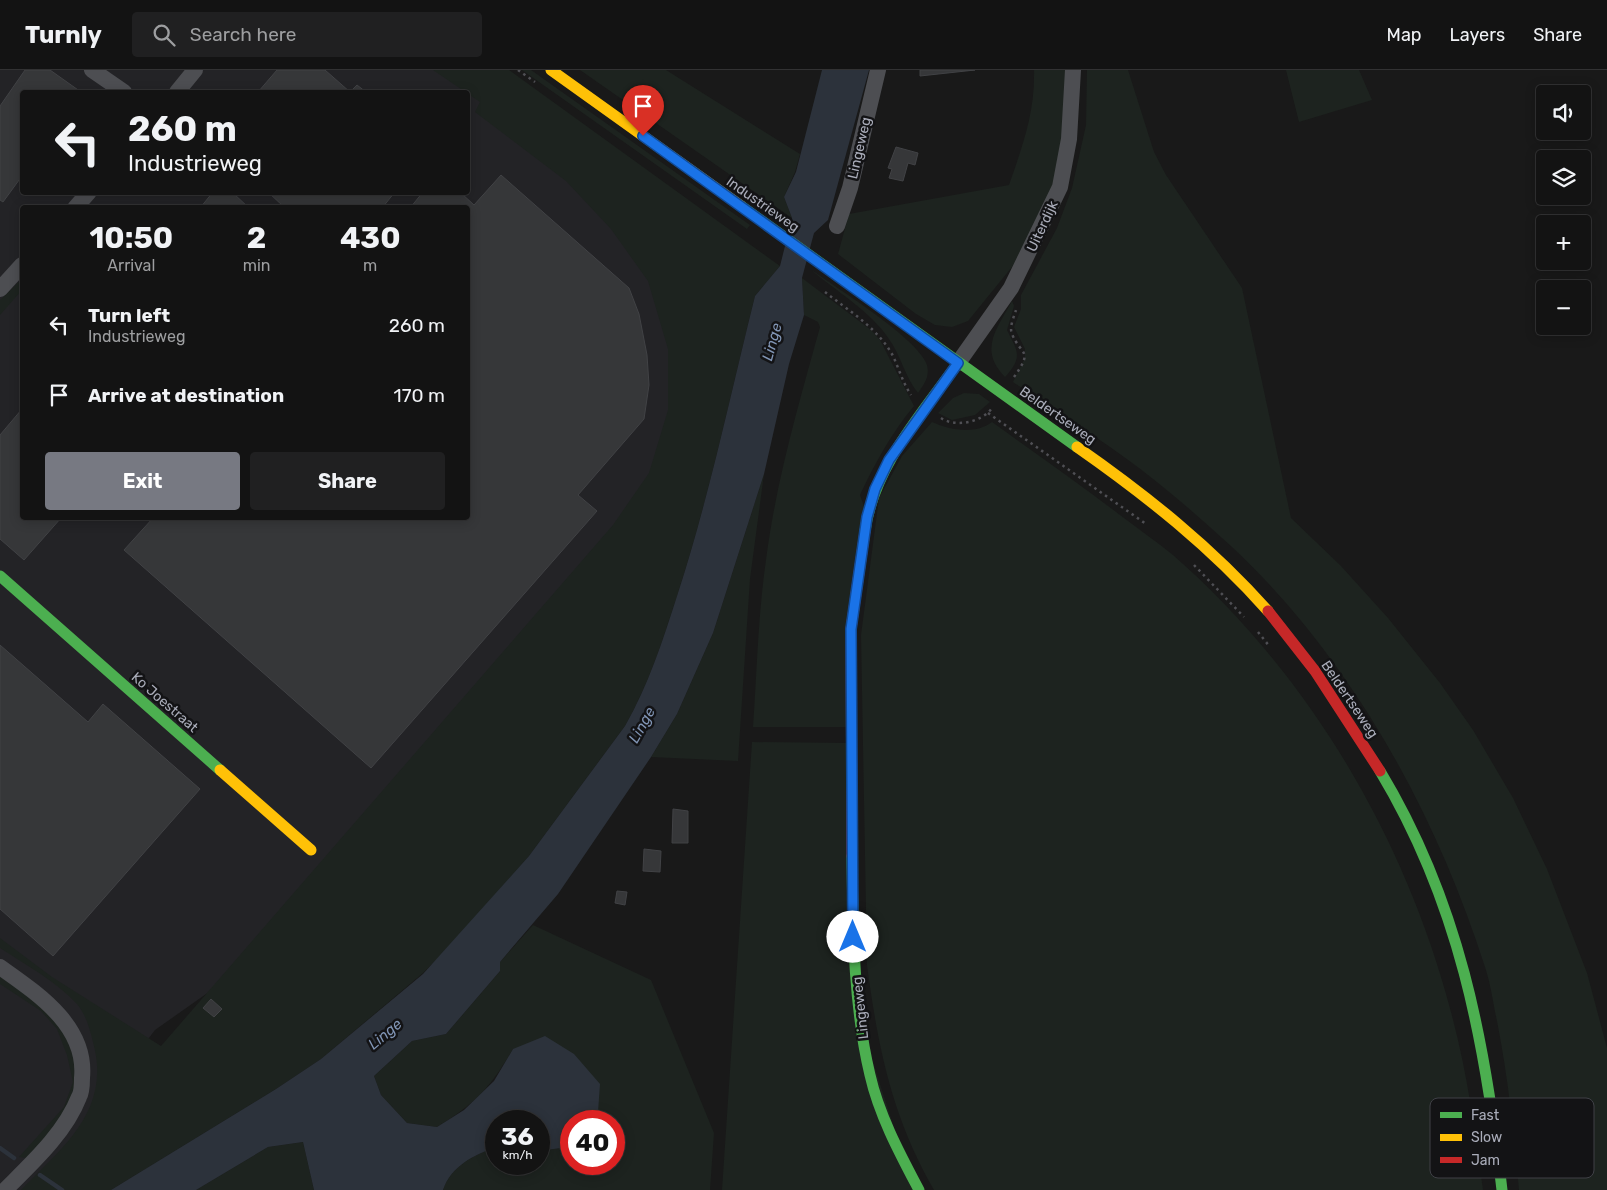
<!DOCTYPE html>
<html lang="en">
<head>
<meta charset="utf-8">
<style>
  body { margin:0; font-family:Rubik,sans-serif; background:#202021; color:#f1f3f6; height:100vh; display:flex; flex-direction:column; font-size:19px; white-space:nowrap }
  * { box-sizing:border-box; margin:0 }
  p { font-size:16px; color:#9d9ea0 }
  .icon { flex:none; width:28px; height:28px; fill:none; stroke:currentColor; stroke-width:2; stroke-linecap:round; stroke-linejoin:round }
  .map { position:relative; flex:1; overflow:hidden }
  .details { position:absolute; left:20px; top:135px; width:450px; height:315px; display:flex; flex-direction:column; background:#131313; border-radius:5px; box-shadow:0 2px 12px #0003,0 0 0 1px #323233 }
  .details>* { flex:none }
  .banner { position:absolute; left:20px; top:20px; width:450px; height:105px; border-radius:5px; box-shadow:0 2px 12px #0003,0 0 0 1px #323233; background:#131313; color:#f1f3f6; overflow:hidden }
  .tools { position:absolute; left:1536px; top:15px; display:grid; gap:10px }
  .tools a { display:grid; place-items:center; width:55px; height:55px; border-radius:5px; background:#131313; box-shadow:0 2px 12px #0003,0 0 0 1px #323233; font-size:25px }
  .speed { position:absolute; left:485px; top:1040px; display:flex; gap:10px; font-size:25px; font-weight:700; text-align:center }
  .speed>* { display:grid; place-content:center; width:65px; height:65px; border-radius:50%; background:#131313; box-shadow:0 2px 12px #0003,0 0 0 1px #323233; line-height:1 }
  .speed small { font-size:12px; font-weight:400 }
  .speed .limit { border:8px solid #d22; background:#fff; color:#111 }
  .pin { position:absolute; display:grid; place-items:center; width:42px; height:42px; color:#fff; margin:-51px -21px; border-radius:50% 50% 50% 0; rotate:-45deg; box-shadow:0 0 5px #0007 }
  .pin .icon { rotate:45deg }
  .me { position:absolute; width:55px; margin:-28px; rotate:0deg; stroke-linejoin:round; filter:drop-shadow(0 0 4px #0008) }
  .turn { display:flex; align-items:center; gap:18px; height:105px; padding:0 25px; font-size:22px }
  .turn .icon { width:65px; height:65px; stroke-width:2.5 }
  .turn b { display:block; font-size:35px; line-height:42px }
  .eta { display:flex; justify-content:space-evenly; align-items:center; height:85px; text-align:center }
  .eta b { font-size:30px; font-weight:700; line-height:35px }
  .cta { display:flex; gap:10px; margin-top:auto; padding:10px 25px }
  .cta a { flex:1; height:58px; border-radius:5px; background:#777982; color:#fff; font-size:20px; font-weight:700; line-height:58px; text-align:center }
  .cta a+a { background:#202021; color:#f1f3f6 }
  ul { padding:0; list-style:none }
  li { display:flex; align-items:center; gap:15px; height:70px; padding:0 25px }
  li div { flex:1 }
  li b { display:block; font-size:19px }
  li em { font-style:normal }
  header { display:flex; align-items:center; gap:30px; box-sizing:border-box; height:70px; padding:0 25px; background:#131313; border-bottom:1px solid #323233 }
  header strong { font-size:24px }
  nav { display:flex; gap:28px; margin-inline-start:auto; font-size:18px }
  .search { width:350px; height:45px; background:#202021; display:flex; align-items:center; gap:12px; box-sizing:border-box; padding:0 18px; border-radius:5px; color:#9d9ea0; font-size:19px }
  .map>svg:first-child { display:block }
</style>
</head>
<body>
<header>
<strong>Turnly</strong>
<div class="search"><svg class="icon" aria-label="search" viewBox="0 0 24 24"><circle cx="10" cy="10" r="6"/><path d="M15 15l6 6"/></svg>Search here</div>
<nav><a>Map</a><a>Layers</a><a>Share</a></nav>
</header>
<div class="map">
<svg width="1607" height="1120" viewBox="0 0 1607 1120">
  <rect width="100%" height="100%" fill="#191919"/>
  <!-- built -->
  <path fill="#232326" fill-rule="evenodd" d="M0 0H506L722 161 656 408 267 881 155 960 33 1120H0ZM22 22H468V122H22ZM22 138H468V448H22Z"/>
  <!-- green -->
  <path fill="#1d231f" d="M433 0H509L780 196 755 226C730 326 709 428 677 526 663 570 648 616 625 656L529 786 450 876 423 903 321 989 276 1019 111 1120H21C63 1077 112 1040 93 972 90 959 86 945 77 934 56 911 26 895 0 878V868L52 907 161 976 613 455 649 403 668 340V279L648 211 611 159 566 111 475 42 480 32Z
    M522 0H531L750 155 747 159Z
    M580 0H666L800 84 795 102 784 127 792 148Z
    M1034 0H1069V30L1054 119 1016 192 968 251 952 257 935 255 916 244 838 184 849 144 1009 115C1023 74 1035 43 1034 0Z
    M1087 0H1128L1154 82 1166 105 1242 218 1291 448 1341 496 1388 548 1440 613 1473 660 1513 728 1547 799 1587 903 1607 978V1120H1519C1514 1063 1508 1007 1497 951 1493 933 1491 915 1485 897 1436 743 1351 588 1232 477 1198 446 1162 414 1124 387 1088 361 1049 337 1013 312L1025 288V279L1014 257 1021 239V225L1057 158 1072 118 1086 55Z
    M1286 0H1359L1372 30 1299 52Z
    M810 199C834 216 920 270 927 295 930 307 924 314 918 323 905 307 901 286 889 269 870 241 836 221 810 199Z
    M802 208 871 260 880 270 914 336C892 362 875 393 860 425L865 439 847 657H753C757 601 758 545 766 490 776 411 799 333 820 257L818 252 804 245Z
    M22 209V220L0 245V230Z
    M1012 231 1014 236 1007 260C1017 281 1024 286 1005 307 978 279 997 259 1012 231Z
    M964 323 979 324 990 332 975 345 952 350 938 343 953 328Z
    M932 352C950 360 975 365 992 352 1035 383 1078 413 1120 445 1137 458 1156 471 1173 485 1309 604 1405 767 1451 942 1467 1001 1475 1060 1483 1120H934C892 1047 878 978 867 895L861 565 879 428 902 386Z
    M764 404 750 509 738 691 651 687 677 644 713 563Z
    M752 672 847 673 853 930 914 1120H722Z
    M533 855 651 910 714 1063 710 1120H443C451 1096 474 1085 496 1077V1094H539V1081L560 1078 571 1073V1094H614V1051H593L598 1042 513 979C490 1018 476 1033 437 1057L407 1053 381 1025 374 1006 412 971 446 964 500 901V892Z
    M0 906 43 935 66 962 76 984 78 1014 57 1057 27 1088 19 1087 64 1037 73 1012 67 985 57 959 41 941 0 914Z
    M303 1072 314 1120H196L268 1077Z"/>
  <!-- water -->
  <path fill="#2c323b" d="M822 0H869L828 150 814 163 802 208 804 245 789 294 764 404 713 563 677 644 651 687 558 824 500 892V901L446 964 412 971 374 1006 381 1025 407 1053 437 1057 464 1040 494 1011 513 979 545 966 574 984 600 1014 598 1042 593 1051H571V1073L561 1078 539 1081V1051H496V1077C474 1085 451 1096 443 1120H314L303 1072 268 1077 196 1120H111L276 1019 321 989 423 904 529 786 625 656C648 616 663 570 677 526 709 428 730 326 755 226L780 196 792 148 784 127 796 102Z"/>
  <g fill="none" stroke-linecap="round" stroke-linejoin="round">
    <!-- stream -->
    <path stroke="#2c323b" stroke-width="4.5" d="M0 1078 14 1088
      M40 1105 62 1120"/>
  </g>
  <!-- building -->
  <path fill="#363739" stroke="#414245" d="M25 0H50L81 22H22V106L3 132 0 130V36Z
    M277 0H325L350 22 357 15 366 22H258Z
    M920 0H975L920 6Z
    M896 77 918 83 915 95 908 93 903 111 889 108 892 99 888 98Z
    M501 105 629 218 639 244 647 285 649 315 644 349 578 425 597 441 371 698 124 480 153 448H468V138H410L423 122H460L474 135Z
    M213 122H232L249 138H200Z
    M268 122H395L382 138H285Z
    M22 339V448H61L24 490 0 469V365Z
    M0 575 88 652 103 634 200 719 53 886 0 839Z
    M673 739 688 741V773H672Z
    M644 779 661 781 660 802 643 801Z
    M617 821 627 822 625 835 615 833Z
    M211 929 222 939 214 947 203 938Z"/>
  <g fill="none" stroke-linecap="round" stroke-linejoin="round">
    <!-- path -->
    <path stroke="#4f4f54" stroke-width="2.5" stroke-dasharray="2.5 4" stroke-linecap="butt" d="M518 0 535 12
      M825 222C849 241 878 258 893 286 899 299 903 313 911 325
      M1014 307C1034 279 1021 286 1012 264 1009 257 1014 247 1016 240
      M988 343 1146 454
      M941 348C956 358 982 352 992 338
      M1194 495 1244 547
      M1258 562 1270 577"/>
    <!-- street -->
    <path stroke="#4d4e52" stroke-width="16" d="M92 0 124 22
      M177 22 195 0
      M75 138 89 122
      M837 156 850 118 878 0
      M0 219 22 195
      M958 293 1011 218 1060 117 1069 69 1073 0
      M0 897C38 924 87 956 82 1008 82 1014 82 1022 79 1027 65 1063 32 1093 5 1120"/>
    <!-- fast -->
    <path stroke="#4caf50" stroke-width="11" d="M741 136 1077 377
      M865 461C874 396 921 345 958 293
      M0 506 220 700
      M1380 701C1459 832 1485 970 1502 1120
      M852 786C853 858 853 934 870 1005 879 1045 900 1084 919 1120"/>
    <!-- slow -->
    <path stroke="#ffc107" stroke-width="11" d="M551 0 741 136
      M1077 377C1147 426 1211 477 1268 541
      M220 700 311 780"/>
    <!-- jam -->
    <path stroke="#c62828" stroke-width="11" d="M1268 541 1315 601 1380 701
      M852 786 851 559 865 461"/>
  </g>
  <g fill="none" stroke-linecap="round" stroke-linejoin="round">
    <defs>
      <path id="route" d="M643 66 958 293 889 390 875 419 867 447 851 559 853 867"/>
    </defs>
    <!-- route casing -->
    <use href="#route" stroke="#114b97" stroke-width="12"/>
    <!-- route -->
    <use href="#route" stroke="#1a73e8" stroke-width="9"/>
  </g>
  <g text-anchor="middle" stroke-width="5" stroke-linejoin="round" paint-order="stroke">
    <!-- street labels -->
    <g font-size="14" fill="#aaadba" stroke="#131315">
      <text transform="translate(859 78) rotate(-77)" y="5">Lingeweg</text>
      <text transform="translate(763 134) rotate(35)" y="5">Industrieweg</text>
      <text transform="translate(1042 156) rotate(-65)" y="5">Uiterdijk</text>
      <text transform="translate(1058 345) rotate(35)" y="5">Beldertseweg</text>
      <text transform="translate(1350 629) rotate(56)" y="5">Beldertseweg</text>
      <text transform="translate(165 632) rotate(41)" y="5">Ko Joestraat</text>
      <text transform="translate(860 938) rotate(-96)" y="5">Lingeweg</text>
    </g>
    <!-- water labels -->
    <g font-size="15" font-style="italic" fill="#8195b5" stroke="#131315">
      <text transform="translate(772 272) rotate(-75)" y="5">Linge</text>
      <text transform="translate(642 655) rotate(-61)" y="5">Linge</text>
      <text transform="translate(385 964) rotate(-40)" y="5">Linge</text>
    </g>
  </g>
  <!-- legend -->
  <rect x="1430" y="1028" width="164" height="80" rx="8" fill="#131315" stroke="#404147" stroke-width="1"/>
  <rect x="1440" y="1042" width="22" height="6" fill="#4caf50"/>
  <rect x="1440" y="1064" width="22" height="7" fill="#ffc107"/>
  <rect x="1440" y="1087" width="22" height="6" fill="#c62828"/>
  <g font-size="14" fill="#aaadba">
    <text x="1471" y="1050">Fast</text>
    <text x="1471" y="1072">Slow</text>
    <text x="1471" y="1095">Jam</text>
  </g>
</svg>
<div class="tools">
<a><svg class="icon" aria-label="sound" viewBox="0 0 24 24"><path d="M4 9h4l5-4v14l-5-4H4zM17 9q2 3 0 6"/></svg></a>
<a><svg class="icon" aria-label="layers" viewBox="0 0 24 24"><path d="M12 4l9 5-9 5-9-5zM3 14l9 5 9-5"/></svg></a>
<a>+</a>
<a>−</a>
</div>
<div class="speed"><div>36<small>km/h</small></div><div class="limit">40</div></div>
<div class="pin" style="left:643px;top:66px;background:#d93025"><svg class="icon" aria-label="arrive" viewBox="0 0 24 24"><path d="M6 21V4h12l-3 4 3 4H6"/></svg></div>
<svg class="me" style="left:853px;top:867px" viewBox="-20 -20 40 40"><circle r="19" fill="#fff"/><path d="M0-13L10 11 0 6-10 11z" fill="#1a73e8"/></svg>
<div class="banner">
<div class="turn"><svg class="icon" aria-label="left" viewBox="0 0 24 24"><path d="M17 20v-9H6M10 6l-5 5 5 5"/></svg><div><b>260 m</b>Industrieweg</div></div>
</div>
<section class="details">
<div class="eta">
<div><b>10:50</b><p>Arrival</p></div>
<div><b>2</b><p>min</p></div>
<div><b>430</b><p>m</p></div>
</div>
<ul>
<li><svg class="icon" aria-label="left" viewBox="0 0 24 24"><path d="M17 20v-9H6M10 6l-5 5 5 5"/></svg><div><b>Turn left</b><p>Industrieweg</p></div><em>260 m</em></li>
<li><svg class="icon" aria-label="arrive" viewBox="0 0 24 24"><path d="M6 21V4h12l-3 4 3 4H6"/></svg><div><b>Arrive at destination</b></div><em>170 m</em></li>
</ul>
<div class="cta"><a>Exit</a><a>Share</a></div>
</section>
</div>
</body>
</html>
